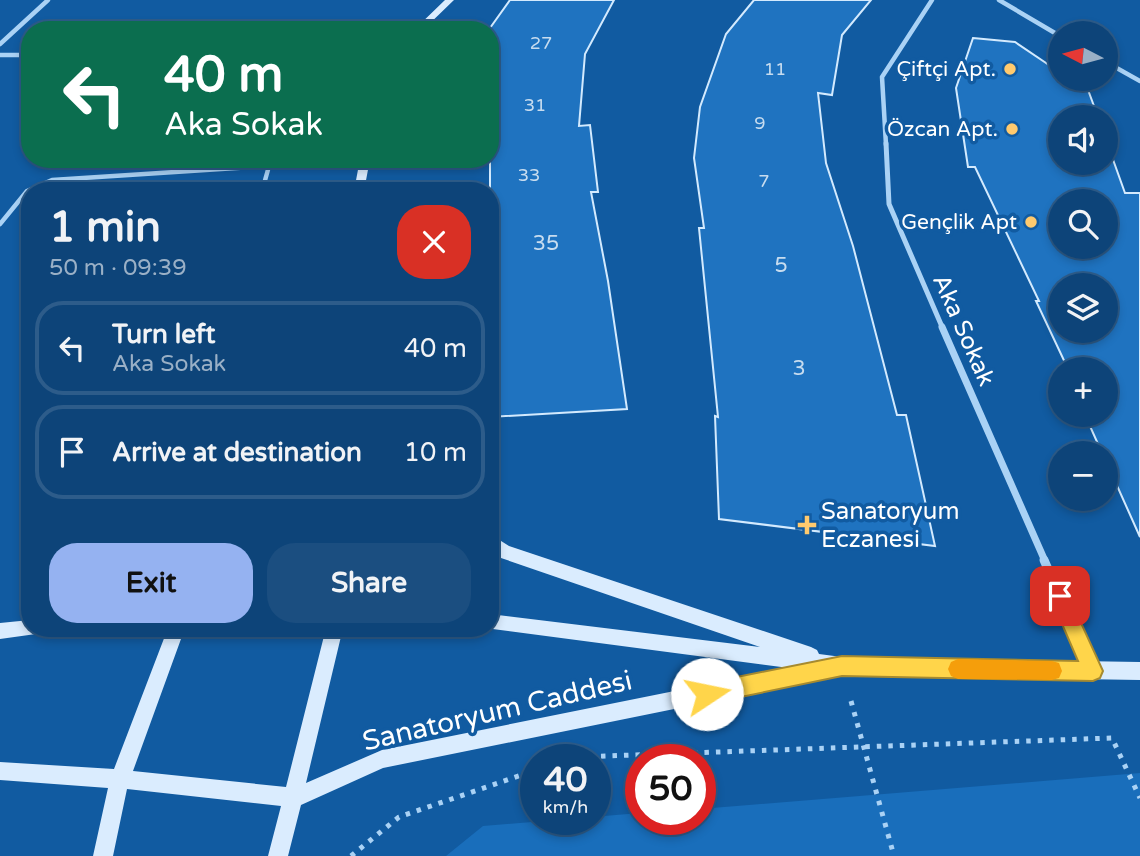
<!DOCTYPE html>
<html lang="en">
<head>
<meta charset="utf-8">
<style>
  body { margin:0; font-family:"Varela Round",sans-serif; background:#1b4e80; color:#f1f3f6; height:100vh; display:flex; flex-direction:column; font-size:26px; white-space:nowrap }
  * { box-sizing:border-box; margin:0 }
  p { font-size:23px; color:#9ab0c6 }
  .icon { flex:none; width:38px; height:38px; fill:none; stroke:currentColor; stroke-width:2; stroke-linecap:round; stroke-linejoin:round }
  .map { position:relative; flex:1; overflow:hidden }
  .details { position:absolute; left:21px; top:182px; width:478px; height:455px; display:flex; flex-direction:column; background:#0d4479; border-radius:28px; box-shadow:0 4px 10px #0003,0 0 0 2px #2d5c8a }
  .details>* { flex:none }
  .guide { position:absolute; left:21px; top:21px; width:478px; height:147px; border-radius:28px; box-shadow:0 4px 10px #0003,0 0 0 2px #2d5c8a; background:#0b6e4f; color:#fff; overflow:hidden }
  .needle { width:46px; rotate:276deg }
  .controls { position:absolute; left:1048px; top:21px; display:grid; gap:14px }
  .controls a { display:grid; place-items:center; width:70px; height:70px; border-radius:50%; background:#0d4479; box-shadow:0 4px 10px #0003,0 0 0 2px #2d5c8a; font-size:35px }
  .speed { position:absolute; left:520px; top:744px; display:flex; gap:14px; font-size:35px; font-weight:700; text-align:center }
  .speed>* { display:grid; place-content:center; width:91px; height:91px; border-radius:50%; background:#0d4479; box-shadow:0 4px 10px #0003,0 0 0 2px #2d5c8a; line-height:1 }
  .speed small { font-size:18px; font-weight:400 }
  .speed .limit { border:10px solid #d22; background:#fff; color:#111 }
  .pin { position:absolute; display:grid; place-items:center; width:60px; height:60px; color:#fff; margin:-30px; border-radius:14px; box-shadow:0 4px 10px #0006 }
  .me { position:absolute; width:77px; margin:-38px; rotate:79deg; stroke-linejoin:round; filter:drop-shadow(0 0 5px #0008) }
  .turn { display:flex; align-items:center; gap:24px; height:147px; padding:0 28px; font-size:32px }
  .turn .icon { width:91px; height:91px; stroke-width:2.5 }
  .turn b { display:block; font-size:49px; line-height:60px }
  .round { display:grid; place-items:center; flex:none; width:74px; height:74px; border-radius:28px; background:#1b4e80 }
  .overview { display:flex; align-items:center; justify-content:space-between; height:119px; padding:0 28px }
  h1 { font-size:42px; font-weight:700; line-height:52px }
  .action { display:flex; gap:14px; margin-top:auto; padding:14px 28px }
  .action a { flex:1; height:80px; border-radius:28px; background:#95b2f1; color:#111; font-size:28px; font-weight:700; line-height:80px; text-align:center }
  .action a+a { background:#1b4e80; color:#f1f3f6 }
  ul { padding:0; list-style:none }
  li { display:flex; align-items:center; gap:21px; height:94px; margin:0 14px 10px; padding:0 14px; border:4px solid #2d5c8a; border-radius:28px }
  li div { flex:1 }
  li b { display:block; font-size:26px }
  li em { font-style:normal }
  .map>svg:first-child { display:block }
</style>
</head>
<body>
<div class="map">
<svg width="1140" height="856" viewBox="0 0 1140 856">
  <rect width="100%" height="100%" fill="#115ba1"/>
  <!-- green -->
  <path fill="#196ebb" d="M1140 773V856H446L483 826 640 813V819H700V809Z"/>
  <!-- building -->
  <path fill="#1f73c0" stroke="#d3eafe" stroke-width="2" fill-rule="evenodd" d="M510 0H614L585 54 579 126 590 125 598 192H591L608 281 627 409 490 417V28Z
    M754 0H871L842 35 832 95 818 93 826 163 853 246 897 415H906L935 546 719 519 715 416 718 417 699 228H704L694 158 700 107 726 34Z
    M973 38 1015 42 1052 67 1060 59V79H1084L1098 117H1060V163H1106V140L1125 193H1140V537L1106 461V453H1102L1085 415H1106V369H1068L1036 301H1039L975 167H968L956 88ZM1060 201H1106V247H1060ZM1060 285H1106V331H1060Z"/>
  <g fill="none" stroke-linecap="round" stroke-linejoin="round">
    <!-- path -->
    <path stroke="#aad2f5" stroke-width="5" stroke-dasharray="4.5 7" stroke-linecap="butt" d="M851 701 894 856
      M578 757 1112 738 1140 798
      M351 856 399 817 536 770"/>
    <!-- lane -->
    <path stroke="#aad2f5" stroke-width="4.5" d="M262 191 271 159
      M0 224 27 191 52 180 268 166"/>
    <!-- street-far3 -->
    <path stroke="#aad2f5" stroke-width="4.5" d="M999 0 1060 36
      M0 44 48 0
      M0 55H30
      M1106 62 1140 81
      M886 145 882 77 932 0"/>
    <!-- street-far2 -->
    <path stroke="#aad2f5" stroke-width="5" d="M886 143 889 204 943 329"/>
    <!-- street-far1 -->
    <path stroke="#aad2f5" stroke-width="7" d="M942 327 1045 561"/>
    <!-- street -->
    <path stroke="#aad2f5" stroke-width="9" d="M1044 560 1091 668"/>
    <!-- secondary -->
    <path fill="#daecfe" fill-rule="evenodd" d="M445 0H454L423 30H414Z
      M360 159H370L364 191H354Z
      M490 534 509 546 811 647 817 650 819 654 842 657 1140 662V680L842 675 383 768 301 805 288 856H268L281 806 127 789 113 856H93L108 788 0 780V762L114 769 168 628H185L133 771 286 787 326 628H343L306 783 382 750 789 668 485 628H490V614L760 647 498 557 490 550Z
      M30 620V628H38L36 634 0 639V623Z"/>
  </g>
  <!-- route -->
  <path fill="#ffd54a" stroke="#a68a30" stroke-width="2" d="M1060 587 1066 590 1103 671 1100 678 1093 681 842 676 707 704 699 701 696 694 699 686 707 683 842 656 1078 661 1050 596 1053 590Z"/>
  <!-- slow -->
  <path fill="#f59e0b" d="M958 659 1052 661 1059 663 1062 671 1059 678 1052 680 958 679 951 676 948 669 951 662Z"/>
  <!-- markers -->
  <g fill="#ffca6e" stroke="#115ba1" stroke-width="2.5">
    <circle cx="1010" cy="69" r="7"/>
    <circle cx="1012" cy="129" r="7"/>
    <circle cx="1031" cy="222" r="7"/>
    <path d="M803.5 514.5h7v7h7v7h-7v7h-7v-7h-7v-7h7z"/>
  </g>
  <g text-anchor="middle" stroke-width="7" stroke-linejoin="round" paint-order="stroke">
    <!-- far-number labels -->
    <g font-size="18" fill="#c7dcef">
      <text x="541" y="49">27</text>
      <text x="775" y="75">11</text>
      <text x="535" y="111">31</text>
      <text x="760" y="129">9</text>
      <text x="529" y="181">33</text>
      <text x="764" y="187">7</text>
    </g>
    <!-- far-poi labels -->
    <g font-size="21" fill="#fff" stroke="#115ba1" text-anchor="end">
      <text x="996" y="76">Çiftçi Apt.</text>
      <text x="998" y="136">Özcan Apt.</text>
      <text x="1017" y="229">Gençlik Apt</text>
    </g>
    <!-- number labels -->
    <g font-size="21" fill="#c7dcef">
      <text x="546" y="250">35</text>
      <text x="781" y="272">5</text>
      <text x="799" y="375">3</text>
    </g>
    <!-- street labels -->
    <g font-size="24" fill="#fff" stroke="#115ba1">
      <text transform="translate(964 330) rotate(66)" y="8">Aka Sokak</text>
    </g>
    <!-- poi labels -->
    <g font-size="24" fill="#fff" stroke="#115ba1" text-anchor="start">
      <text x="821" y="519">Sanatoryum<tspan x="821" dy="28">Eczanesi</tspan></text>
    </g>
    <!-- near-street labels -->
    <g font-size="28" fill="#fff" stroke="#115ba1">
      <text transform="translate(497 710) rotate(-13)" y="10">Sanatoryum Caddesi</text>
    </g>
  </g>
</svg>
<div class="controls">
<a><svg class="needle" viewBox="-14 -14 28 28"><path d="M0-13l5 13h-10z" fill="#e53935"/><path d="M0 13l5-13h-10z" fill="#9ab0c6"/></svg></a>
<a><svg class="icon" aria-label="sound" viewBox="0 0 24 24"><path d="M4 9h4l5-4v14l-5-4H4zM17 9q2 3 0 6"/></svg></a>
<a><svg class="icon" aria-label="search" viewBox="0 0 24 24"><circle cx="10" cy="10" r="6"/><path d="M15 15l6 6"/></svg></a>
<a><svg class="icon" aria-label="layers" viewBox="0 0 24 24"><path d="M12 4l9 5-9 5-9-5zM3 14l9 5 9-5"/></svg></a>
<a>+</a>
<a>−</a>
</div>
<div class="speed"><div>40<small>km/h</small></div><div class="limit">50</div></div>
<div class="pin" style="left:1060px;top:596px;background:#d93025"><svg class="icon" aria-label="arrive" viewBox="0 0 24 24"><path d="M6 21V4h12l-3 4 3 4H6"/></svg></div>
<svg class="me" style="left:707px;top:694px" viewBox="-20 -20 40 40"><circle r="19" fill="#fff"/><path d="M0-13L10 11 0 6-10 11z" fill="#ffd54a"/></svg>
<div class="guide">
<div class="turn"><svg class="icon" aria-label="left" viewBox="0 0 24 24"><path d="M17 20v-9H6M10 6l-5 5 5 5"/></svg><div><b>40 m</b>Aka Sokak</div></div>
</div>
<section class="details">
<div class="overview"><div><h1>1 min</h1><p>50 m · 09:39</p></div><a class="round" style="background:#d93025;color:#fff"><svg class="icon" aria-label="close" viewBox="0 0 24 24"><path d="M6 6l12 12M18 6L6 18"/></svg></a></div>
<ul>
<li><svg class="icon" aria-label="left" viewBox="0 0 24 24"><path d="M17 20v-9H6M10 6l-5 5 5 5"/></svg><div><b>Turn left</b><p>Aka Sokak</p></div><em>40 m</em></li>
<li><svg class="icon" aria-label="arrive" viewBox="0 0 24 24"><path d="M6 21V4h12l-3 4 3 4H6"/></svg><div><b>Arrive at destination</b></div><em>10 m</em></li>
</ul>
<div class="action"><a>Exit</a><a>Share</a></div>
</section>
</div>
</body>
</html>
